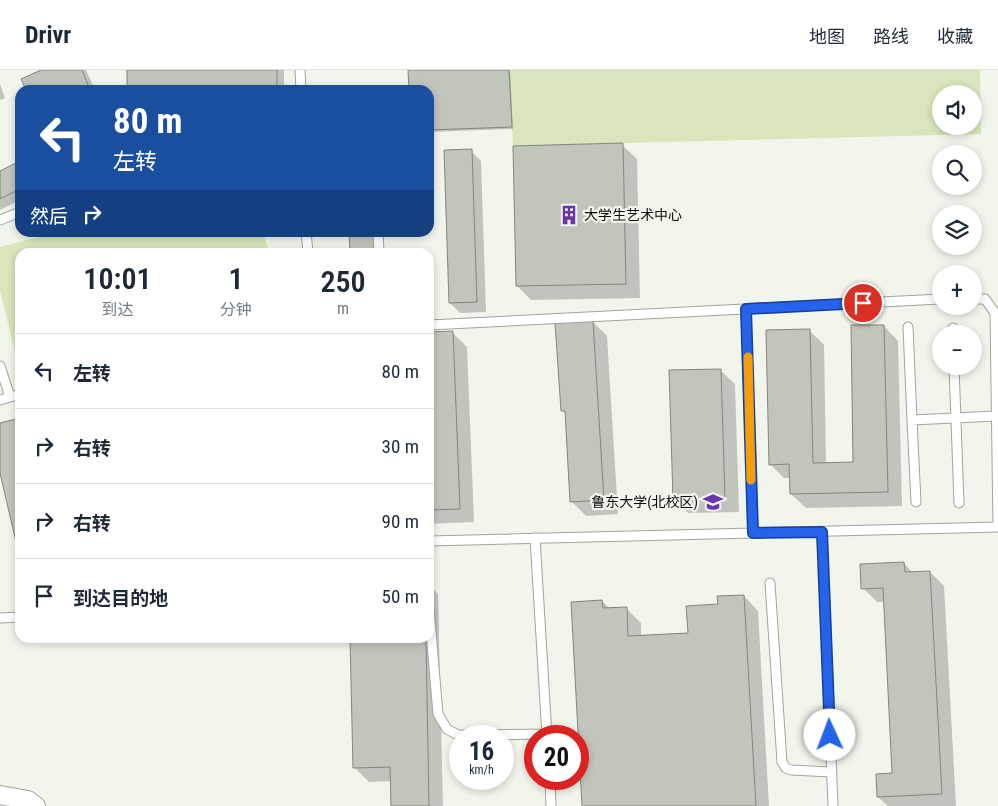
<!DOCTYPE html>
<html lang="zh">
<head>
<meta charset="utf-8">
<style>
  body { margin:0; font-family:"Roboto Condensed","Noto Sans SC",sans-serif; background:#f2f2f3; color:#1f2937; height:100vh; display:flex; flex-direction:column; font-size:19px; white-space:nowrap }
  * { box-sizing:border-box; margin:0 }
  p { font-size:16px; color:#747a83 }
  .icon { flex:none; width:28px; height:28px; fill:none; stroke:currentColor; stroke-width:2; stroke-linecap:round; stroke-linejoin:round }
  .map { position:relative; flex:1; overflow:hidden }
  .panel { position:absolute; left:15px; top:178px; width:419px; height:395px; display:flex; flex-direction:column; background:#fff; border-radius:15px; box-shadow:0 2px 8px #0003 }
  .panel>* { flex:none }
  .banner { position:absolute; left:15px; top:15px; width:419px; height:152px; border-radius:15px; box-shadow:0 2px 8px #0003; background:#1a4fa0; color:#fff; overflow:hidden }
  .tools { position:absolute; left:932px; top:15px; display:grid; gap:10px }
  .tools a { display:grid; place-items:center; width:50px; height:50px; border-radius:50%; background:#fff; box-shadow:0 2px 8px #0003; font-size:25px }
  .speed { position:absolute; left:449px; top:655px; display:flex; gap:10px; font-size:25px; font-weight:700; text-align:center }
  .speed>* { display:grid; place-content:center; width:65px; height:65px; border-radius:50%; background:#fff; box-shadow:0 2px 8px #0003; line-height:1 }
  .speed small { font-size:12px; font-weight:400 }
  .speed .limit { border:8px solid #d22; background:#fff; color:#111 }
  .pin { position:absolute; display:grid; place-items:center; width:42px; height:42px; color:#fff; margin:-21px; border:2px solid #fff; border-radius:50%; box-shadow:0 1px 5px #0007 }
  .me { position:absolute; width:55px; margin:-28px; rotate:358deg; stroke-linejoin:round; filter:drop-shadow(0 0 4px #0008) }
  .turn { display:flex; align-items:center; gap:18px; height:105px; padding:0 15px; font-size:22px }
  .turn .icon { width:65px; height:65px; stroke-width:2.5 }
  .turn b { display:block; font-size:35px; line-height:42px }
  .then { display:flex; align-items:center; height:48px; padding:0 15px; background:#0003; gap:10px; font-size:19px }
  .eta { display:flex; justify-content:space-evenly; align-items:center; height:85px; text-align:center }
  .eta b { font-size:30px; font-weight:600; line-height:35px }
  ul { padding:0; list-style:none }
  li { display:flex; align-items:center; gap:15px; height:75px; padding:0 15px; border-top:1px solid #e0e1e3 }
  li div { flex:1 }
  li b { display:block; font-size:19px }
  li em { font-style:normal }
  header { display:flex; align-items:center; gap:30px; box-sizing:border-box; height:70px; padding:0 25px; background:#fff; border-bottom:1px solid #e0e1e3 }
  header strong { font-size:24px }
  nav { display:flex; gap:28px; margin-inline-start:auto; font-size:18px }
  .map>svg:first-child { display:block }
</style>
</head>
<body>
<header>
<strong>Drivr</strong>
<nav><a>地图</a><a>路线</a><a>收藏</a></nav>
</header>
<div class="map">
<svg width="998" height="736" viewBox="0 0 998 736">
  <rect width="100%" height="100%" fill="#f2f5eb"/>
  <!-- green -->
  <path fill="#d9e5ba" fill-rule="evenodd" d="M509 0H980L981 64 513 76ZM941 24H974V56H941Z
    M263 162 269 182H20V302L0 221V177L54 163Z"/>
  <!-- shadow -->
  <path fill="#0003" d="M45 0H86L95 20H27Z
    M128 0H284V20H128Z
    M409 0H510L513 59 429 62V20H410Z
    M0 14 5 28 0 30Z
    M622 75 637 89 640 228 531 230 517 216Z
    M471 81 481 91 486 242 460 243 450 233Z
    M20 93V130L0 140V102Z
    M593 252 607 266 618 444 586 446 572 432 567 345 562 340Z
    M884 256 898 271 902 436 806 438 791 424V408H784L770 394 809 260 824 275 826 394 855 393Z
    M453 263 467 277 474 452 429 454V264Z
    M720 300 735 314 739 442 688 443 674 429Z
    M904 493 913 503 930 502 944 516 956 736H888L878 727 893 705 885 532H877L863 518Z
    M429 515 438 524 443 736H392V711L369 712 355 698 352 568H429Z
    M744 526 758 541 769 736H583L602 531 610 539 626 538 641 553V567L689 564Z"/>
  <!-- building -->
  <path fill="#c2c5bb" stroke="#83867c" d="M41 0H82L90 20H26L21 9Z
    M127 0H277V20H127Z
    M408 0H509L512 57 429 60V20H409Z
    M623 73 626 214 516 216 513 76Z
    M472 79 477 232 449 233 444 80Z
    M20 91V119L0 129V101Z
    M349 162H374L375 182H350Z
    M593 251 604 430 570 432 565 341H561L555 253Z
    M851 255H884L888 422 790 424 789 394 769 395 766 260 810 259 813 393 853 392Z
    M453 261 460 439 429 440V262Z
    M721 299 725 428 673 429 669 300Z
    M20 348V489L0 403V353Z
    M904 492 905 502 930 501 942 724 877 727 876 704 892 703 883 518 861 519 860 494Z
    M744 525 756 736H582L571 532 602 530 603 538 627 537 628 566 688 563 686 536 718 534 717 526Z
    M350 568H426L429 736H391L390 697 353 698Z"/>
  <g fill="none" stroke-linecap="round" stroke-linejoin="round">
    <defs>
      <path id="service" d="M300 0 301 20
        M0 150 20 142
        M306 162 308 182
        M378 162 379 182
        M974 229H985L995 243 998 457
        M746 239 753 463
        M429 255 941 229
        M908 257 912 350 996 346
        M953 258V264
        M0 296 10 327
        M954 296 959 433
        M0 330 20 324
        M912 350 916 432
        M822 462 833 736
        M535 468 547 666
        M429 471 998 457
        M770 513 782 692 786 698 791 700 831 702
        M429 539 438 644 447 659 458 665 547 664
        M0 548 20 547
        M550 709 551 736"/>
      <path id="minor" d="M0 725 28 730 36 736"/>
    </defs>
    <!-- service casing -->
    <use href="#service" stroke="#a2a59b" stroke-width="11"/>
    <!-- minor casing -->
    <use href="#minor" stroke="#a2a59b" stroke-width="20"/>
    <!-- service -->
    <use href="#service" stroke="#fff" stroke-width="9"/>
    <!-- minor -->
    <use href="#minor" stroke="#fff" stroke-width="18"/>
  </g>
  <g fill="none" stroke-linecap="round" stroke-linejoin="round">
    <defs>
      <path id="route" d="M830 665 822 462 753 463 746 239 863 233"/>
    </defs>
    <!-- route casing -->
    <use href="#route" stroke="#184099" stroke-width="12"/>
    <!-- route -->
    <use href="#route" stroke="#2563eb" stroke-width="9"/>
    <!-- slow -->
    <path stroke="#f59e0b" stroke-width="9" d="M748 287 751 410"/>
  </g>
  <!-- icons -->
  <defs>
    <symbol id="building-bare" viewBox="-9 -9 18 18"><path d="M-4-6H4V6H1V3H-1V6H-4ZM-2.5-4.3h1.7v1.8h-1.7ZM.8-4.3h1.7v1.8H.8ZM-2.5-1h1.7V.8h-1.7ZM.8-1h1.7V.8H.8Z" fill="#6c35ab" stroke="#f2f5eb" stroke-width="2.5" paint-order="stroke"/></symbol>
    <symbol id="university-bare" viewBox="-9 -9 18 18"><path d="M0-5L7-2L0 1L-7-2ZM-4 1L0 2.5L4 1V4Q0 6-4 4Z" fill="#6c35ab" stroke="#f2f5eb" stroke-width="2.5" paint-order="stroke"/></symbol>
  </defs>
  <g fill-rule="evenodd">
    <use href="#building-bare" x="555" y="131" width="28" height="28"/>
    <use href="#university-bare" x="699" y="418" width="28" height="28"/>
  </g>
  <g text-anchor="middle" stroke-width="4.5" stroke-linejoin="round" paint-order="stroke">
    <!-- poi labels -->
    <g font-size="14" fill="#0b0c09" stroke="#f2f5eb" text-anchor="start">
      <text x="584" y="150">大学生艺术中心</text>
      <text x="698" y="437" text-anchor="end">鲁东大学(北校区)</text>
    </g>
  </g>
</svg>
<div class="tools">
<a><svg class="icon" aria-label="sound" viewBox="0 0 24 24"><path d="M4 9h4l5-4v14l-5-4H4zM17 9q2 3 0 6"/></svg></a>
<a><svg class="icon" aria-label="search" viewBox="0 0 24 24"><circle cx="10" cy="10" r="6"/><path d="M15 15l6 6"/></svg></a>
<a><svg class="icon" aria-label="layers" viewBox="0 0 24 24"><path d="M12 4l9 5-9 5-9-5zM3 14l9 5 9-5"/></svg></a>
<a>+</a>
<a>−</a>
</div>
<div class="speed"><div>16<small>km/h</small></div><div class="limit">20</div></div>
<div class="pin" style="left:863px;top:233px;background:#d93025"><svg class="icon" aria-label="arrive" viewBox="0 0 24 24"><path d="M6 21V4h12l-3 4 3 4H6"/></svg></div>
<svg class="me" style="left:830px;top:665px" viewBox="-20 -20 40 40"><circle r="19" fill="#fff"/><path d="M0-13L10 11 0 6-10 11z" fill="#2563eb"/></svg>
<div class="banner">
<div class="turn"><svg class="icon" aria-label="left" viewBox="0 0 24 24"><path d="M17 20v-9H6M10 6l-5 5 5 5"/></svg><div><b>80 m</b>左转</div></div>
<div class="then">然后<svg class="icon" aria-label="right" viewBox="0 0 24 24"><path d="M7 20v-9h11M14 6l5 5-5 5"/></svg></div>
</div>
<section class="panel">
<div class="eta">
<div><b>10:01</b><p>到达</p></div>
<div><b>1</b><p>分钟</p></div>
<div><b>250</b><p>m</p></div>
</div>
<ul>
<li><svg class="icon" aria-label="left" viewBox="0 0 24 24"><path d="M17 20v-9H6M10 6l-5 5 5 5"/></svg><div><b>左转</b></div><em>80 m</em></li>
<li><svg class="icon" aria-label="right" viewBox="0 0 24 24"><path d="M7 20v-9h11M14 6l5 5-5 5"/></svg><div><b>右转</b></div><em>30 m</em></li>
<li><svg class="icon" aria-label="right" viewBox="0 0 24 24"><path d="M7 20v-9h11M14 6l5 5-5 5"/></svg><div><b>右转</b></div><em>90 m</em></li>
<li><svg class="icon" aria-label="arrive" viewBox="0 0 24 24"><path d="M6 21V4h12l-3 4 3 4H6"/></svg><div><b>到达目的地</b></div><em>50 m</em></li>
</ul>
</section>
</div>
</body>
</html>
